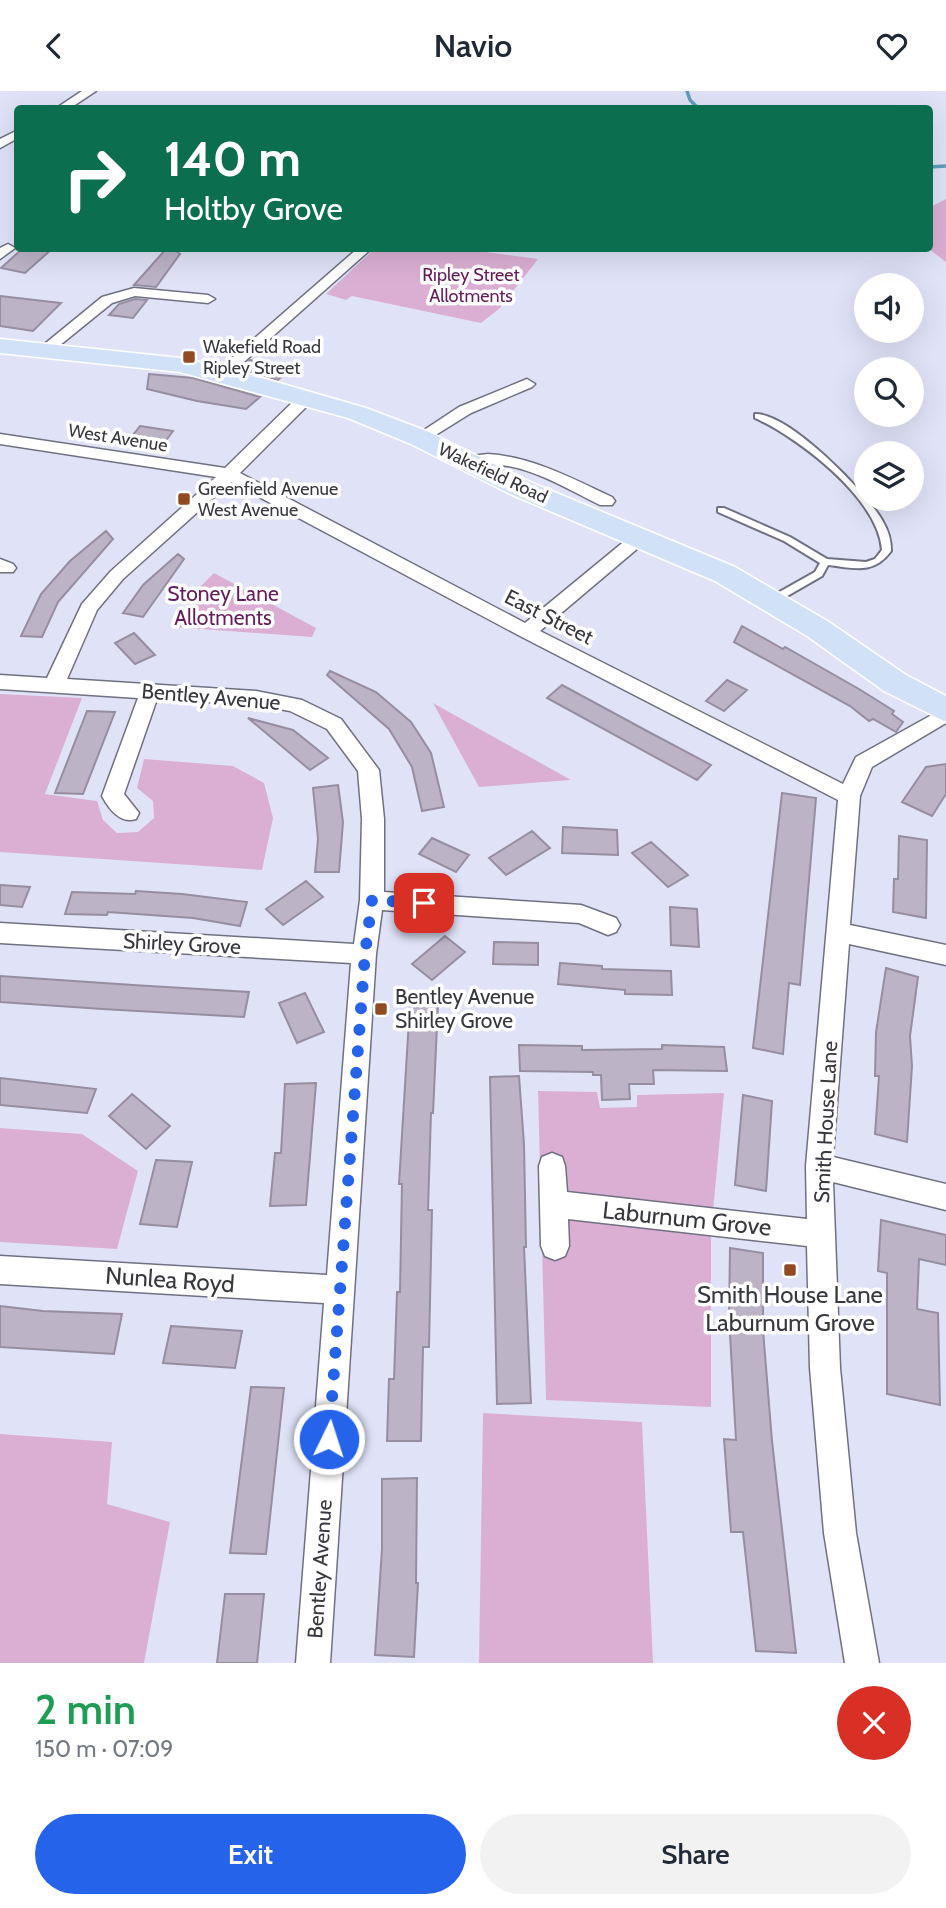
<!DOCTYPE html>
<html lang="en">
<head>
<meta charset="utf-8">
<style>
  body { margin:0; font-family:Cabin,sans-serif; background:#f2f2f3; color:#1f2937; height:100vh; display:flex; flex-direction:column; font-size:26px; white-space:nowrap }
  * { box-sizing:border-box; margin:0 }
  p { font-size:23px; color:#747a83 }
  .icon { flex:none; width:38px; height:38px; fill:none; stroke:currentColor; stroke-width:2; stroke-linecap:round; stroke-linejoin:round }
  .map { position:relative; height:1572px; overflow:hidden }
  .details { display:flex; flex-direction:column; background:#fff; flex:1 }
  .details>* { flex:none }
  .hud { position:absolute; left:14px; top:14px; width:919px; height:147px; border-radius:7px; box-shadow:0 7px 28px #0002; background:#0b6e4f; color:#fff; overflow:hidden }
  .fabs { position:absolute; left:854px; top:182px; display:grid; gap:14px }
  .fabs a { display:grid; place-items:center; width:70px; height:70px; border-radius:50%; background:#fff; box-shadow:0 7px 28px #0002; font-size:35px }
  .pin { position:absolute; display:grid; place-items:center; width:60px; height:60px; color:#fff; margin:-30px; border-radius:14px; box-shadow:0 4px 10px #0006 }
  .me { position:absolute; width:77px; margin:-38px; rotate:4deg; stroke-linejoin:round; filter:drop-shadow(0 0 5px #0008) }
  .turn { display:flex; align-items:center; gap:24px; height:147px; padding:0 35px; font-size:32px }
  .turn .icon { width:91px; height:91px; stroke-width:2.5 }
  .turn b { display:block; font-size:49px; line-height:60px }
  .round { display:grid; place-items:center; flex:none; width:74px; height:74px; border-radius:37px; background:#f2f2f3 }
  .head { display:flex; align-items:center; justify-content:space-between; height:119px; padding:0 35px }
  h1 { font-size:42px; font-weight:600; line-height:52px; color:#1e9e55 }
  .primary-button { display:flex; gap:14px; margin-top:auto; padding:14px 35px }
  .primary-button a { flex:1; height:80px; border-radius:42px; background:#2563eb; color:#fff; font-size:28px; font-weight:600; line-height:80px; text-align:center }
  .primary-button a+a { background:#f2f2f3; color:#1f2937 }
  header { display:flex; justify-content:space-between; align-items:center; height:91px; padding:0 35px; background:#fff; font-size:32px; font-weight:600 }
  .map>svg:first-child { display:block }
</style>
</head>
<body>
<header><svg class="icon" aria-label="back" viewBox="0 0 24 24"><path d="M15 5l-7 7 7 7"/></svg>Navio<svg class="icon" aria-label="heart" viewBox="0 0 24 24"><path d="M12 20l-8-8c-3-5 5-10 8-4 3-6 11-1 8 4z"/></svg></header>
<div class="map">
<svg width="946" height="1572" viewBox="0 0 946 1572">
  <rect width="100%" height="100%" fill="#e0e3f8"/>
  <!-- green -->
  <path fill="#dbafd4" d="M946 108V171L929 158V117Z
    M374 158H464L538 168 499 218 481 232 352 205 346 209 326 203Z
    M214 482 316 537 312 546 173 536 193 503Z
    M0 603 82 607 45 703 97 710 103 729 117 742 138 741 154 727 153 710 137 697 144 668 233 675 264 692 273 727 262 779 0 761Z
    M433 612 571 689 479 696Z
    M538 1000 597 1001 600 1017 637 1016V1004L724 1002 711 1142V1316L546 1309Z
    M0 1037 82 1043 138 1080 117 1158 0 1151Z
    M483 1322 642 1331 653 1572H479Z
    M0 1343 112 1351 107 1413 170 1431 144 1572H0Z"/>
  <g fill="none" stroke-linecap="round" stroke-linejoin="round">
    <!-- stream -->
    <path stroke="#5f9ebb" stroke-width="3.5" d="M687 0 690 9 699 18
      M929 76 946 75"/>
  </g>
  <!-- building -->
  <path fill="#bcb3c6" stroke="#968ea0" stroke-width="2" d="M22 158H52L25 182 1 177Z
    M166 158H173L180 163 156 196 134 194Z
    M0 205 61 212 33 240 0 235Z
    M135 208 147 209 133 227 109 224 119 213Z
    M250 269 288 280 278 289 240 278Z
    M149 283 193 287 260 306 246 318 197 310 147 298Z
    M140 335 173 340 159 359 126 353Z
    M106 440 113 448 58 511 42 546 21 545 41 503 70 470Z
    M178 463 184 468 143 526 123 522 143 494Z
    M742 535 783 558 785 556 859 598 894 620 892 623 903 631 896 641 873 628 869 630 850 615 734 551Z
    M134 542 155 564 135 573 115 552Z
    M330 580 376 601 411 631 431 662 444 716 422 720 412 676 389 638 327 584Z
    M727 589 747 599 724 620 706 610Z
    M562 594 647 640 711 674 697 689 547 607Z
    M87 620 115 621 83 703 55 702Z
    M248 627 293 639 328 667 310 679Z
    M946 673V703L932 725 902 711 926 676Z
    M338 694 343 731 339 781H315L318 748 313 697Z
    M782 702 816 707 800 894 789 892 783 963 753 957Z
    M563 736 617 739 618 764 562 762Z
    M532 740 550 757 506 784 489 767Z
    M899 745 927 749 926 827 893 821 894 788H898Z
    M432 747 469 764 456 781 419 763Z
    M651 751 688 784 668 796 632 762Z
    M306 790 323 806 283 834 266 818Z
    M0 794 30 796 22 816 0 814Z
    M136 800 182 803 247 811 240 835 193 827 108 821 107 824 65 823 72 801 135 803Z
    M670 816 697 818 699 856 671 854Z
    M445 845 465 861 432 889 412 873Z
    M494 851 538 852V874L493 873Z
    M560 872 602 875V878L671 880 672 904 625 903V899L558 893Z
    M886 877 918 886 910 945 912 975 907 1051 875 1043 879 985H875L876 941Z
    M0 885 133 894 249 901 244 926 102 918 0 911Z
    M305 902 324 941 297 952 279 912Z
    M410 912 438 913 433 1022H431L428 1119H432L429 1256H423L421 1350H387L389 1288H394L397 1201H400L402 1093H399Z
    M519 954 582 955V959L662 958V954L724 956 727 980 653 979 654 993H629L630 1008 602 1009 601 984H593V981L520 980Z
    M519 985 524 1053 526 1156H524L531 1312 497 1313 490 986Z
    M0 987 96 998 87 1022 0 1014Z
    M316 992 306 1114 270 1115 275 1062H281L285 993Z
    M132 1003 170 1035 146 1058 109 1025Z
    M743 1004 772 1010 766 1100 735 1094Z
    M156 1069 192 1071 177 1136 140 1133Z
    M881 1129 946 1144V1174L919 1168 917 1218 938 1222 940 1314 887 1303V1182L878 1180Z
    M730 1157 763 1162V1239L772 1350 796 1562 756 1560 743 1441H731L724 1348 736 1349 729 1226Z
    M0 1215 43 1220 122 1223 114 1263 0 1256Z
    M171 1235 242 1240 235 1277 163 1272Z
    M251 1296 284 1297 266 1463 230 1462Z
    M417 1387 416 1492H418L414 1566 375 1564 382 1458V1388Z
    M225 1503H264L257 1572H217Z"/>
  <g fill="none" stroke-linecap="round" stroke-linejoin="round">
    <defs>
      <path id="service" d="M755 323C789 322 866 401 882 429 888 439 891 448 891 460 873 484 855 477 828 474L822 485 775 512H767V508L815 481 820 472 784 450 718 421V417H724L790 446 827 468 866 471 875 468 882 459C878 407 799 347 755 327Z"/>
      <path id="minor" d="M82 0H96L69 18H55Z
        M18 39V47L0 57V48Z
        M8 153 15 157 0 168V157Z
        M357 158H371L227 286H217L214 283 217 280Z
        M134 197 208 204 215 208 208 212 135 205 112 212 49 263 44 265 36 260 102 206Z
        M527 288 535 293 532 296 471 322 426 350H414L412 347 459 316Z
        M307 301 315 306 313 309 240 382 525 532 632 444H644L647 448 644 452 540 540 843 693 856 666 946 616V632L872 676 860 705 850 834 946 854V874L849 853 833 1066 946 1093V1119L833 1091 840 1277 856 1442 879 1572H845L824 1442 810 1277 807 1155 568 1128 569 1155 565 1165 555 1169 545 1165 541 1155 539 1075 542 1066 552 1062 562 1066 565 1075 567 1101 807 1128 806 1075 838 709 520 545 231 391 123 488 97 519 67 588 256 600 302 609 341 628 379 679 384 728V801L581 814 616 827 620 834 616 841 608 844 579 832 382 819 376 863 330 1572H296L324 1212 0 1193V1165L327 1184 351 872 0 852V832L354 853 360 809 362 728 358 680 327 638 290 620 256 614 157 608 124 703 139 722 136 728C120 733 109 718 102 705L138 607 0 598V584L47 587 82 513 111 480 216 386 0 353V343L225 377 301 303Z
        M488 363C533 366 571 387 612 406L615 410 612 414H600C571 400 541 381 508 375 495 373 470 380 461 370L463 366Z
        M0 468 13 473 16 477 13 481H0Z"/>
      <path id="primary" d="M0 248 180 267 231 278 366 317 429 341 530 391 735 476 829 531 906 584 946 605V631L884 600 807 545 715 490 510 403 411 353 348 327 180 281 0 262Z"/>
    </defs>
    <!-- service casing -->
    <use href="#service" stroke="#6f7183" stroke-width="4"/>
    <!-- minor casing -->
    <use href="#minor" stroke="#6f7183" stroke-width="3"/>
    <!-- primary casing -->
    <use href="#primary" stroke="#fff" stroke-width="3"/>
    <!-- service -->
    <use href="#service" fill="#fff" fill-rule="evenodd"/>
    <!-- minor -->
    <use href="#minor" fill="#fff" fill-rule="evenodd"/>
    <!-- primary -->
    <use href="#primary" fill="#d1e2f8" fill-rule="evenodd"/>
  </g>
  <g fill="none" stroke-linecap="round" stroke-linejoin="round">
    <!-- route -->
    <path stroke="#2563eb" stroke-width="12" stroke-dasharray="0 21.6" d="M329 1348 365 863 372 809 424 812"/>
  </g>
  <!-- markers -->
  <g fill="#904b22" stroke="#fff" stroke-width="2.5">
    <rect x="182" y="259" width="14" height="14" rx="3.5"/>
    <rect x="177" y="401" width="14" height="14" rx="3.5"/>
    <rect x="374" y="911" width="14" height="14" rx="3.5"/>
    <rect x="783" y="1172" width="14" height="14" rx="3.5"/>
  </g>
  <g text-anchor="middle" stroke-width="7" stroke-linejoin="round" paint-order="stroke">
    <!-- far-park labels -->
    <g font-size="18" fill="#661d5f" stroke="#fff">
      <text x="471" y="190">Ripley Street<tspan x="471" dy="21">Allotments</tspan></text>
    </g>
    <!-- far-poi labels -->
    <g font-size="18" fill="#373840" stroke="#fff" text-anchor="start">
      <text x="203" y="262">Wakefield Road<tspan x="203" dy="21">Ripley Street</tspan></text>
      <text x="198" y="404">Greenfield Avenue<tspan x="198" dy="21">West Avenue</tspan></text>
    </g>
    <!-- far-street labels -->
    <g font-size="18" fill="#373840" stroke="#fff">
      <text transform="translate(118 347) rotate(9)" y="6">West Avenue</text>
      <text transform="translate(493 382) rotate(25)" y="6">Wakefield Road</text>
    </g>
    <!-- park labels -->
    <g font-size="21" fill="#661d5f" stroke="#fff">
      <text x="223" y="510">Stoney Lane<tspan x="223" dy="24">Allotments</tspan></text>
    </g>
    <!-- street labels -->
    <g font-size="21" fill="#373840" stroke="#fff">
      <text transform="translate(549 526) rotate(27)" y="7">East Street</text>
      <text transform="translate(211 606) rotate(5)" y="7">Bentley Avenue</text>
      <text transform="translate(182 853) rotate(3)" y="7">Shirley Grove</text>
      <text transform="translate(826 1031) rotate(-87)" y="7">Smith House Lane</text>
      <text transform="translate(320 1478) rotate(-86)" y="7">Bentley Avenue</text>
    </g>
    <!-- poi labels -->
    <g font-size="21" fill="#373840" stroke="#fff" text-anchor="start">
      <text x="395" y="913">Bentley Avenue<tspan x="395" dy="24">Shirley Grove</tspan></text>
    </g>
    <!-- near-street labels -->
    <g font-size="24" fill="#373840" stroke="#fff">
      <text transform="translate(687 1128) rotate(6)" y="8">Laburnum Grove</text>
      <text transform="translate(170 1189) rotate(4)" y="8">Nunlea Royd</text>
    </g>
    <!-- near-poi labels -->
    <g font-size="24" fill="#373840" stroke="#fff">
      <text x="790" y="1212">Smith House Lane<tspan x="790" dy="28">Laburnum Grove</tspan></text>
    </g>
  </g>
</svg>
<div class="fabs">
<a><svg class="icon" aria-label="sound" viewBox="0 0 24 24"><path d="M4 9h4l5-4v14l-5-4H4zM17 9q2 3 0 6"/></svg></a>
<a><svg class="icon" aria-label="search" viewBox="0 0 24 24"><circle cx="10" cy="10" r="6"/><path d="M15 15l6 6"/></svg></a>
<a><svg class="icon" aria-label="layers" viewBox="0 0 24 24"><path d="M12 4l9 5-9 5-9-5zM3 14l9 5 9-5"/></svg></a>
</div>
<div class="pin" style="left:424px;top:812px;background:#d93025"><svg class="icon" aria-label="arrive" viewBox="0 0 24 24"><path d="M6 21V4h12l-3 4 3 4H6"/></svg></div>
<svg class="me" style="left:329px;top:1348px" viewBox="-20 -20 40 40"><circle r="17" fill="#2563eb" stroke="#fff" stroke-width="3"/><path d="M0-11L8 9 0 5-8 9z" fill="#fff"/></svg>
<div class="hud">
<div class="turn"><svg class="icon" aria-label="right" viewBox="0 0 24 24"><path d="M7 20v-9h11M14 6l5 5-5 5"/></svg><div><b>140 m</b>Holtby Grove</div></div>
</div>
</div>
<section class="details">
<div class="head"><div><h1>2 min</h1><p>150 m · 07:09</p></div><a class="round" style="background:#d93025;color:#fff"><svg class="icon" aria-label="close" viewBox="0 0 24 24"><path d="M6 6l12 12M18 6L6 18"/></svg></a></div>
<div class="primary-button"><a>Exit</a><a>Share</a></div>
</section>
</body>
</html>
